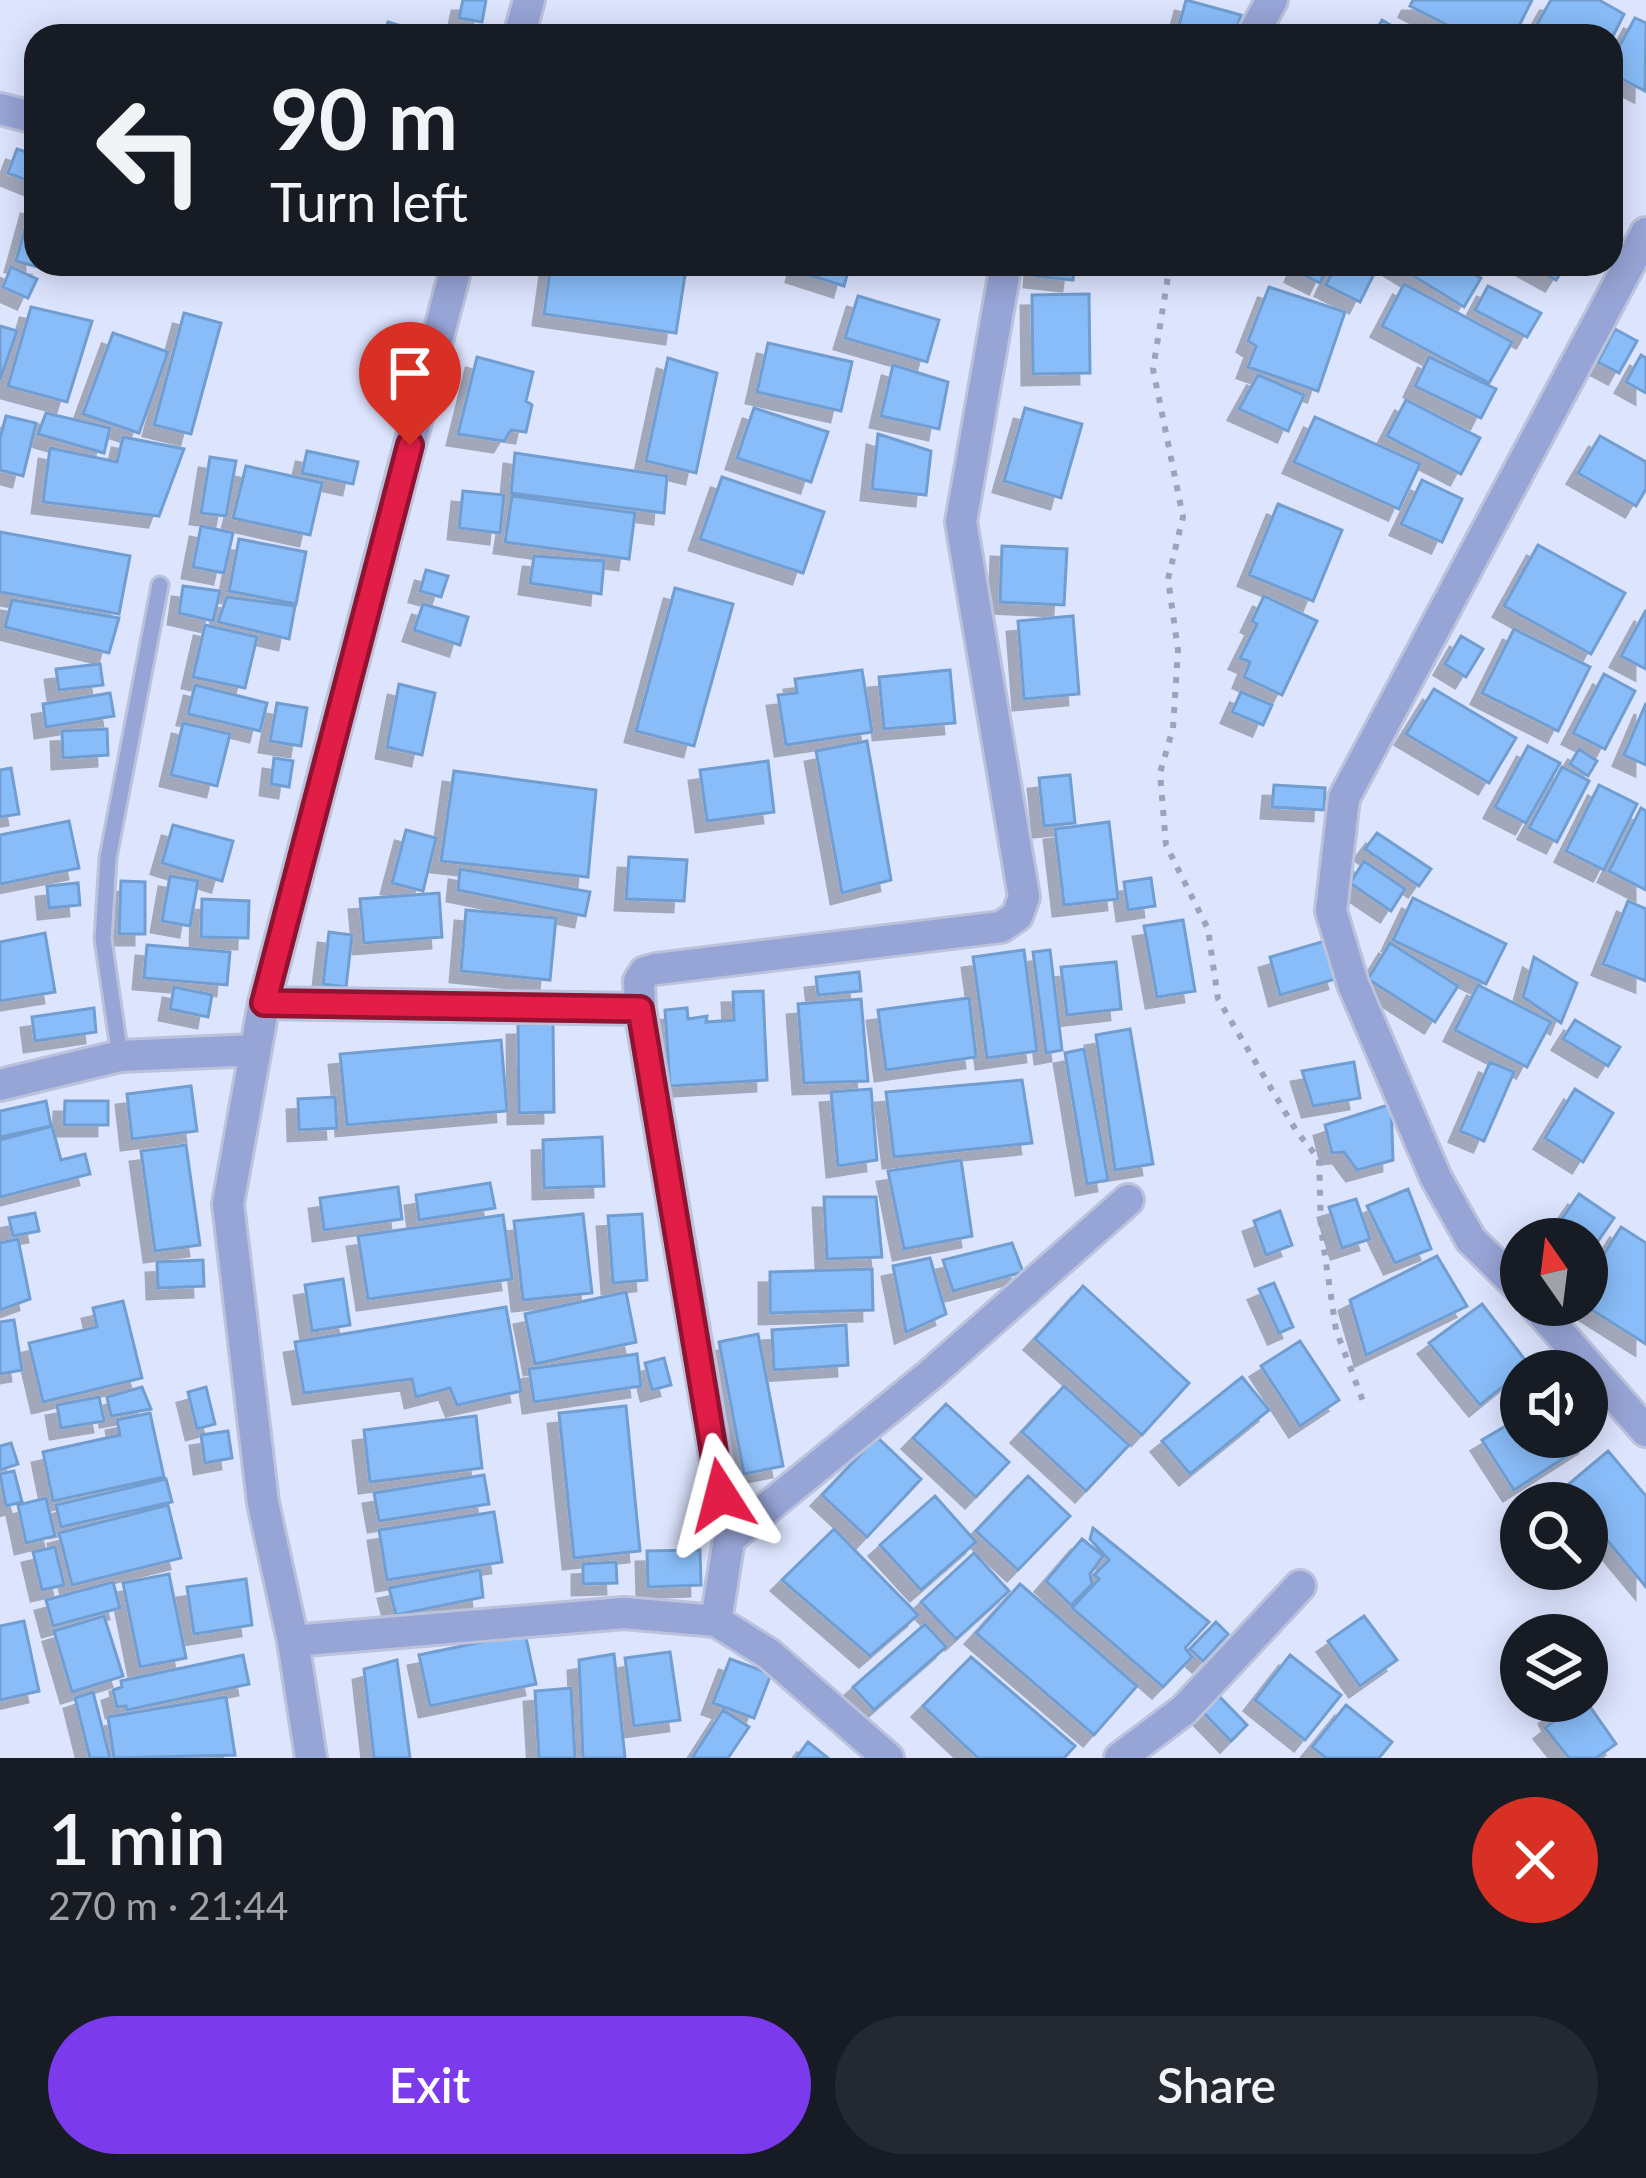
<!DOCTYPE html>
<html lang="en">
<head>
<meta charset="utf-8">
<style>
  body { margin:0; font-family:Lato,sans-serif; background:#242831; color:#f1f3f6; height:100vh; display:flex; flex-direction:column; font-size:45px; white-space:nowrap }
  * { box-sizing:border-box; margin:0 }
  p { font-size:39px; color:#9ea1a6 }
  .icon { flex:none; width:66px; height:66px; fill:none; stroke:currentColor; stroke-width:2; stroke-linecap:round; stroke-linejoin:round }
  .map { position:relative; height:1758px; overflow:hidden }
  .sheet { display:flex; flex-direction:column; background:#171b24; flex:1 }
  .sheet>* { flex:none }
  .guide { position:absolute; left:24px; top:24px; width:1599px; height:252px; border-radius:36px; box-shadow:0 6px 30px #0003; background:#171b24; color:#f1f3f6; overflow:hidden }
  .needle { width:78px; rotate:346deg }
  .fabs { position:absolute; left:1500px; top:1218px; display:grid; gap:24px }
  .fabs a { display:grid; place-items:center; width:108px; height:108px; border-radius:50%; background:#171b24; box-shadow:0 6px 30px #0003; font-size:60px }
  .pin { position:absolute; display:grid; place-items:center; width:102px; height:102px; color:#fff; margin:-123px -51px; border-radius:50% 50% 50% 0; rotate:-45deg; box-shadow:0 0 12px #0007 }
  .pin .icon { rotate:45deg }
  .me { position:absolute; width:132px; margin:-66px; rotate:351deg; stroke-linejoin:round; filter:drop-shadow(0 0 9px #0008) }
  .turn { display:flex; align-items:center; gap:42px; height:252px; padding:0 48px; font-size:54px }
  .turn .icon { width:156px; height:156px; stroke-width:2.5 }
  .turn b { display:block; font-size:84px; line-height:102px }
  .round { display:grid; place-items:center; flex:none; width:126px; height:126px; border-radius:63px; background:#242831 }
  .overview { display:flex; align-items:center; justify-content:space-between; height:204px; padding:0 48px }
  h1 { font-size:72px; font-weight:600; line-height:90px }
  .primary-button { display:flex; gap:24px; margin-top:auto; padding:24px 48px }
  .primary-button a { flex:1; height:138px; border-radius:72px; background:#7c3aed; color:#fff; font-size:48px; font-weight:600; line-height:138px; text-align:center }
  .primary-button a+a { background:#242831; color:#f1f3f6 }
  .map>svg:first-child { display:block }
</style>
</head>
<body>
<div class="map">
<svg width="1646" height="1758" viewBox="0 0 1646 1758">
  <defs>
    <filter id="shadow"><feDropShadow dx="-11" dy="11" stdDeviation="0" flood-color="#0004"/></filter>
  </defs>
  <rect width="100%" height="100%" fill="#dde4fe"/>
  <!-- building -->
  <path fill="#89bdf9" stroke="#719dd0" stroke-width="3" filter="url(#shadow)" d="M463 0H486L482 22 459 18Z
    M1186 0 1241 15 1234 36H1176Z
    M1413 0H1532L1514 36H1469L1410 6Z
    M1551 0H1599L1624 14 1611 40V36H1539L1532 33Z
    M1635 18 1646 23 1645 91 1611 73V61Z
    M1382 20 1401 31 1398 36H1373Z
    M388 22 411 29 409 36H383Z
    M17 149 36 155V184L8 173Z
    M32 203 36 204V264H42L41 268 16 261Z
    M551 264H607L685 275 676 333 544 314Z
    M799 264H850L844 286 797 271Z
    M1036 264H1075L1073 280 1035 276Z
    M1299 264H1329L1320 283 1296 271Z
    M1336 264H1379L1360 302 1326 285Z
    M1394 264H1457L1481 278 1464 307Z
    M1527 264H1566L1556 280Z
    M11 267 37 279 28 298 3 287Z
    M1404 284 1512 342 1489 383 1382 326Z
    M1488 286 1541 313 1527 337 1475 310Z
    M1269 287 1345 312 1318 391 1248 367 1256 346 1248 341Z
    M1089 294 1090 373 1033 374 1032 295Z
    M858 296 939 320 927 362 845 338Z
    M31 307 92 321 67 402 8 386Z
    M184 313 221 323 191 434 154 425Z
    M0 326 17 331 0 380Z
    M1615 329 1637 341 1619 373 1598 362Z
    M113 333 168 352 139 433 83 414Z
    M768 343 852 362 841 411 757 392Z
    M1641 355 1646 358V393L1626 382Z
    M477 357 533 372 526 401 532 405 526 432 511 430 504 441 458 434Z
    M1429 357 1496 389 1481 418 1415 386Z
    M668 358 717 373 696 473 646 461Z
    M893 365 948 382 939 429 881 416Z
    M1258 375 1304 395 1288 431 1239 409Z
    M1406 400 1480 438 1461 474 1387 436Z
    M754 408 828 432 811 482 737 458Z
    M1025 408 1082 424 1061 498 1004 481Z
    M46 413 110 428 104 453 38 434Z
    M6 416 36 423 23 476 0 470V438Z
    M1315 417 1420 464 1399 509 1294 462Z
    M878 434 931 451 926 495 872 489Z
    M1600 436 1646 462V489L1636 506 1578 473Z
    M123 437 184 449 159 516 43 502 50 448 117 462Z
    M307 451 358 462 353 484 302 473Z
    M515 453 667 476 664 513 511 493Z
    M210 457 236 461 226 516 201 513Z
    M246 466 322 483 310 535 233 518Z
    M722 477 824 512 803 573 700 539Z
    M1422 480 1462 499 1442 542 1401 524Z
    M463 491 504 495 500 533 459 528Z
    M512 496 635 513 629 559 505 542Z
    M1278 504 1342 530 1313 601 1249 575Z
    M201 526 233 533 224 573 193 567Z
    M0 532 130 556 119 614 0 592Z
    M239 539 306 552 296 604 229 591Z
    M1538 545 1625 593 1591 654 1504 606Z
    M1002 546 1067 549 1064 605 1000 602Z
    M534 556 604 561 601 594 530 583Z
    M426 570 448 576 441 597 420 591Z
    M183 586 220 591 213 621 179 613Z
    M675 588 733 604 694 746 636 731Z
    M1264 596 1317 621 1282 695 1244 677 1250 662 1240 658 1257 624 1252 621Z
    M227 597 295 606 289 639 218 622Z
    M12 600 119 618 109 653 5 627Z
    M423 604 468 617 460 645 414 630Z
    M1646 610V669L1621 656Z
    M1073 616 1079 694 1024 699 1018 621Z
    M205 625 257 637 245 688 193 677Z
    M1514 629 1590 667 1558 731 1482 693Z
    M1461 636 1483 649 1466 677 1445 664Z
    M100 664 103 685 59 690 56 669Z
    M862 670 872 732 786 745 778 695 797 693 795 679Z
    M950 670 955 723 884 729 879 677Z
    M1604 674 1635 691 1605 749 1573 733Z
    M399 684 435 693 422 755 387 747Z
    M195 685 267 703 260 731 188 714Z
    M1434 689 1516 738 1489 783 1406 734Z
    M1241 692 1272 705 1263 725 1232 712Z
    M110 693 114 716 46 727 43 704Z
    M277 703 307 708 301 746 270 741Z
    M1646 703V765L1624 755Z
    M183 723 230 734 217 786 171 775Z
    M107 729 108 755 63 758 62 731Z
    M867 741 891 880 842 893 816 751Z
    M1528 746 1560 763 1526 823 1495 807Z
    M1579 749 1597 761 1588 776 1570 764Z
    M274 758 293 761 289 787 271 784Z
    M768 761 774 812 707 821 700 770Z
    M1562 767 1589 781 1557 842 1529 828Z
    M11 768 19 814 0 817V770Z
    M454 771 596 790 588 877 441 861Z
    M1070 775 1075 823 1044 826 1039 778Z
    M1274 785 1325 788 1324 810 1272 807Z
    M1599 785 1637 804 1604 870 1566 851Z
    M1641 808 1646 811V890L1609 871Z
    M69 821 79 868 0 884V835Z
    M1109 822 1118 899 1064 905 1055 829Z
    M173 825 233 841 222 881 162 863Z
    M406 830 436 838 423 891 392 883Z
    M1377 833 1431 869 1419 886 1365 849Z
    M629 857 687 860 684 901 626 899Z
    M1364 861 1405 889 1391 911 1350 883Z
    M460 869 590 892 585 916 458 890Z
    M170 876 198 881 190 926 162 921Z
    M1151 878 1155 906 1128 910 1124 882Z
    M121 881 145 882V934H119Z
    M78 883 80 905 49 908 47 886Z
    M439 893 442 937 364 943 360 899Z
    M1413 898 1506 944 1486 984 1393 940Z
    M202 899 249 901 248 938 201 937Z
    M1628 901 1646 909V981L1603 964Z
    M466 910 556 918 550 980 461 971Z
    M1183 920 1195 991 1157 997 1144 926Z
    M329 932 352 935 346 987 323 984Z
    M45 933 55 992 0 1001V942Z
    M1328 940 1339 978 1280 995 1270 957Z
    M1390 943 1458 986 1435 1022 1368 979Z
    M147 945 230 952 227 985 144 978Z
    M1024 950 1037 1051 987 1058 973 957Z
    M1050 950 1062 1050 1046 1053 1033 952Z
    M1534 957 1577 983 1561 1023 1523 997Z
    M1116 962 1121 1009 1067 1015 1061 967Z
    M859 972 861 991 818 995 816 977Z
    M1478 985 1551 1022 1527 1067 1455 1030Z
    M174 987 212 995 208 1017 170 1009Z
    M763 991 767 1080 670 1086 665 1010 687 1008 688 1019 707 1016 706 1022 734 1020 733 992Z
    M969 998 976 1057 886 1070 878 1010Z
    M861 999 868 1081 804 1083 798 1004Z
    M94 1008 96 1032 35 1041 32 1017Z
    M1575 1020 1620 1047 1608 1066 1563 1039Z
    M518 1024H553L554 1112 519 1113Z
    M1130 1029 1153 1164 1115 1170 1096 1035Z
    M501 1040 507 1111 347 1125 340 1054Z
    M1084 1049 1108 1180 1087 1184 1065 1053Z
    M1354 1062 1360 1098 1313 1106 1302 1071Z
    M1490 1062 1514 1072 1484 1141 1460 1131Z
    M1022 1080 1032 1143 894 1157 886 1092Z
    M191 1086 197 1131 132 1139 127 1094Z
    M871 1089 877 1160 838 1166 831 1092Z
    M1575 1089 1613 1113 1583 1162 1545 1138Z
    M335 1097 337 1128 299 1130 298 1099Z
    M46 1101 51 1126 0 1137V1111Z
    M65 1101H108V1125H64Z
    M1391 1104 1393 1160 1357 1170 1344 1152 1332 1153 1325 1125Z
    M52 1126 61 1160 85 1154 90 1174 0 1197V1140Z
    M602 1137 604 1186 544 1188 543 1140Z
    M186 1145 200 1245 155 1251 141 1151Z
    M961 1160 972 1236 904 1249 888 1171Z
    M490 1183 495 1208 419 1220 416 1195Z
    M398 1187 402 1219 324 1230 320 1198Z
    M1408 1189 1431 1249 1395 1263 1367 1206Z
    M1579 1194 1614 1218 1587 1257V1239H1548Z
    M824 1197H876L882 1257 827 1259Z
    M1356 1199 1370 1239 1342 1248 1329 1207Z
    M1280 1211 1292 1245 1266 1255 1254 1221Z
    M35 1213 39 1231 13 1236 9 1218Z
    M583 1214 592 1293 523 1300 514 1221Z
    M642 1214 647 1280 613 1283 608 1216Z
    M503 1215 512 1279 368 1299 358 1236Z
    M1621 1227 1646 1243V1344L1584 1305H1587V1281Z
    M18 1239 30 1299 0 1310V1243Z
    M1012 1243 1023 1272 953 1291 943 1260Z
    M1437 1256 1467 1306 1366 1355 1350 1300Z
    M930 1258 946 1314 906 1332 893 1266Z
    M203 1260 204 1286 158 1288 157 1262Z
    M872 1269 873 1310 770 1313V1272Z
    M343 1279 350 1325 312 1331 305 1285Z
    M1274 1283 1293 1327 1279 1333 1259 1289Z
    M1083 1286 1189 1383 1142 1435 1035 1339Z
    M626 1292 636 1342 535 1364 525 1314Z
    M123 1301 142 1378 43 1402 29 1343 97 1327 93 1308Z
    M1482 1304 1529 1365 1480 1405 1429 1343Z
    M506 1307 521 1391 457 1405 450 1388 416 1397 412 1379 304 1393 295 1342Z
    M14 1320 22 1370 0 1374V1322Z
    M846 1325 848 1365 774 1370 772 1330Z
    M758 1334 783 1466 744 1474 719 1342Z
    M1300 1341 1339 1400 1300 1426 1261 1366Z
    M637 1354 641 1386 534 1402 529 1369Z
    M664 1358 671 1385 652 1390 645 1363Z
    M1242 1377 1269 1410 1190 1474 1162 1441Z
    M1064 1386 1129 1445 1086 1491 1022 1432Z
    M142 1387 151 1409 111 1416 107 1397Z
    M206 1387 215 1424 197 1429 188 1392Z
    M99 1397 104 1421 61 1428 57 1405Z
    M946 1404 1009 1462 976 1497 913 1438Z
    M626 1406 640 1551 574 1558 559 1413Z
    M150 1413 164 1477 53 1501 43 1452 120 1435 117 1420Z
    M476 1416 482 1468 370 1482 364 1430Z
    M1521 1417V1437H1586L1589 1442 1514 1490 1482 1440Z
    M228 1431 232 1458 205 1463 201 1435Z
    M877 1437 921 1479 867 1537 822 1495Z
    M11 1443 18 1464 0 1470V1446Z
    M1608 1451 1646 1496V1587L1587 1516V1503H1576L1564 1488Z
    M14 1471 22 1502 6 1506 0 1474Z
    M484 1475 489 1504 379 1521 374 1493Z
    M1028 1476 1070 1516 1018 1570 976 1531Z
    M166 1479 172 1502 61 1527 56 1505Z
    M935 1496 976 1542 921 1590 880 1545Z
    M46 1498 55 1536 26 1543 18 1505Z
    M168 1505 181 1558 72 1585 59 1533Z
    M494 1512 502 1562 387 1580 379 1530Z
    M1093 1528 1209 1622 1185 1648 1192 1657 1163 1687 1072 1608 1099 1579 1094 1575 1109 1560 1090 1539Z
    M834 1529 918 1615 870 1656 782 1580Z
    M1082 1539 1103 1556 1090 1574 1092 1584 1071 1605 1046 1581Z
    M55 1547 64 1585 42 1590 33 1552Z
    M700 1550 701 1585 648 1587 647 1551Z
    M974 1553 1009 1591 956 1639 921 1602Z
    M616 1562 617 1583 583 1584V1564Z
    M480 1570 483 1597 396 1615 389 1588Z
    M169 1574 186 1658 140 1667 123 1583Z
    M246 1579 252 1625 194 1634 187 1587Z
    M113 1582 120 1608 53 1626 46 1600Z
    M1020 1584 1137 1686 1094 1735 976 1633Z
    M104 1616 123 1676 72 1692 54 1631Z
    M1364 1616 1397 1660 1360 1686 1328 1641Z
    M24 1621 39 1691 0 1700V1626Z
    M1216 1622 1228 1634 1203 1661 1190 1649Z
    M925 1624 946 1647 874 1710 853 1687Z
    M525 1633 536 1684 430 1706 419 1655Z
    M670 1652 680 1720 634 1726 625 1658Z
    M614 1654 625 1758H583L579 1660Z
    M243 1655 249 1684 127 1710 126 1706 117 1707 113 1690 122 1687 121 1681Z
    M1290 1655 1341 1695 1305 1740 1255 1700Z
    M971 1657 1075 1746 1064 1758H978L923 1706Z
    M730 1659 771 1674 754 1718 713 1703Z
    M397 1660 410 1758H374L364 1669Z
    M571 1688 575 1758H539L535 1691Z
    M93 1692 110 1758H90L75 1698Z
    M1217 1694 1247 1725 1231 1741 1201 1710Z
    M226 1697 235 1755 114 1758 108 1717Z
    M1567 1701H1586L1616 1744 1596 1758H1569L1545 1728 1554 1721 1550 1713Z
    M1346 1705 1392 1742 1379 1758H1326L1312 1747Z
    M723 1710 749 1727 728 1758H692Z
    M808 1742 828 1758H796Z"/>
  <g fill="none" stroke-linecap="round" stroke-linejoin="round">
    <defs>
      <path id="lane" d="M120 1056 103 939 108 858 160 585"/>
      <path id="street" d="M519 36 529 0
        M1252 36 1272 0
        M0 109 36 118
        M264 1003 640 1009
        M0 1085 120 1056 255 1050
        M1521 1289 1471 1240 1436 1178 1353 984 1331 911 1344 798 1646 233
        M1535 1305 1646 1431
        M729 1539 931 1374 1128 1200
        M716 1621 729 1539 640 1009 639 981 645 972 656 969 1001 927 1017 916 1024 897 961 522 1006 264
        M293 1641 624 1613 716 1621 769 1654 888 1758
        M311 1758 293 1641 263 1503 228 1204 264 1003 457 264
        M1120 1758 1184 1710 1300 1586"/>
    </defs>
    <!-- lane casing -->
    <use href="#lane" stroke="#bbc2dc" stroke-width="21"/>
    <!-- street casing -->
    <use href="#street" stroke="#bbc2dc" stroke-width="36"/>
    <!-- path -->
    <path stroke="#9ca3bd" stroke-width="6" stroke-dasharray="6 9" stroke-linecap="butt" d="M1170 264 1153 369 1183 517 1168 579 1178 650 1173 728 1160 773 1166 845 1208 929 1218 999 1297 1132 1319 1159 1321 1229 1336 1330 1364 1404"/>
    <!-- lane -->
    <use href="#lane" stroke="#97a4d6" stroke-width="15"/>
    <!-- street -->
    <use href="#street" stroke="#97a4d6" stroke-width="30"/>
  </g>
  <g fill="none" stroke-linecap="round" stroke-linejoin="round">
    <defs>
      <path id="route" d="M410 445 264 1003 640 1009 721 1495"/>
    </defs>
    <!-- route casing -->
    <use href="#route" stroke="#92132f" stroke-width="30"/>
    <!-- route -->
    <use href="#route" stroke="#e11d48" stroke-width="21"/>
  </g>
</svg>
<div class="fabs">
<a><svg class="needle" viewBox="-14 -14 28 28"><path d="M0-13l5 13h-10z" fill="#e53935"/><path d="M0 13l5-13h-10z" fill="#9ea1a6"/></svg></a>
<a><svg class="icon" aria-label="sound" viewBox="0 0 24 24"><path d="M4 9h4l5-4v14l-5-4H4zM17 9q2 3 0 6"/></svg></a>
<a><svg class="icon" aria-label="search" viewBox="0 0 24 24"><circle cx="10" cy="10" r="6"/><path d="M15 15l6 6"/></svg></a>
<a><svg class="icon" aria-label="layers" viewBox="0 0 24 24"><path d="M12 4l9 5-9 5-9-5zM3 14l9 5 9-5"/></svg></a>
</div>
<div class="pin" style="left:410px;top:445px;background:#d93025"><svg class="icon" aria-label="arrive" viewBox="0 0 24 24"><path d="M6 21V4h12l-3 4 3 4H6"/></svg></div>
<svg class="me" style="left:721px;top:1495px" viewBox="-20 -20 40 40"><path d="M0-17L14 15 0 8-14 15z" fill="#e11d48" stroke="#fff" stroke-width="4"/></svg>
<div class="guide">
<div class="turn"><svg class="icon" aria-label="left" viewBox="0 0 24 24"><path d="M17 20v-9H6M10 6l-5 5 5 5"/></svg><div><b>90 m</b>Turn left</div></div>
</div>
</div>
<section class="sheet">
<div class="overview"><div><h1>1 min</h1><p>270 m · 21:44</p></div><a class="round" style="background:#d93025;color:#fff"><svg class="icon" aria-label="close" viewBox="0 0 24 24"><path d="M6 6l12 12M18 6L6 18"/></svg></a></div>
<div class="primary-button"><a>Exit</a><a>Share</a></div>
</section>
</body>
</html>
